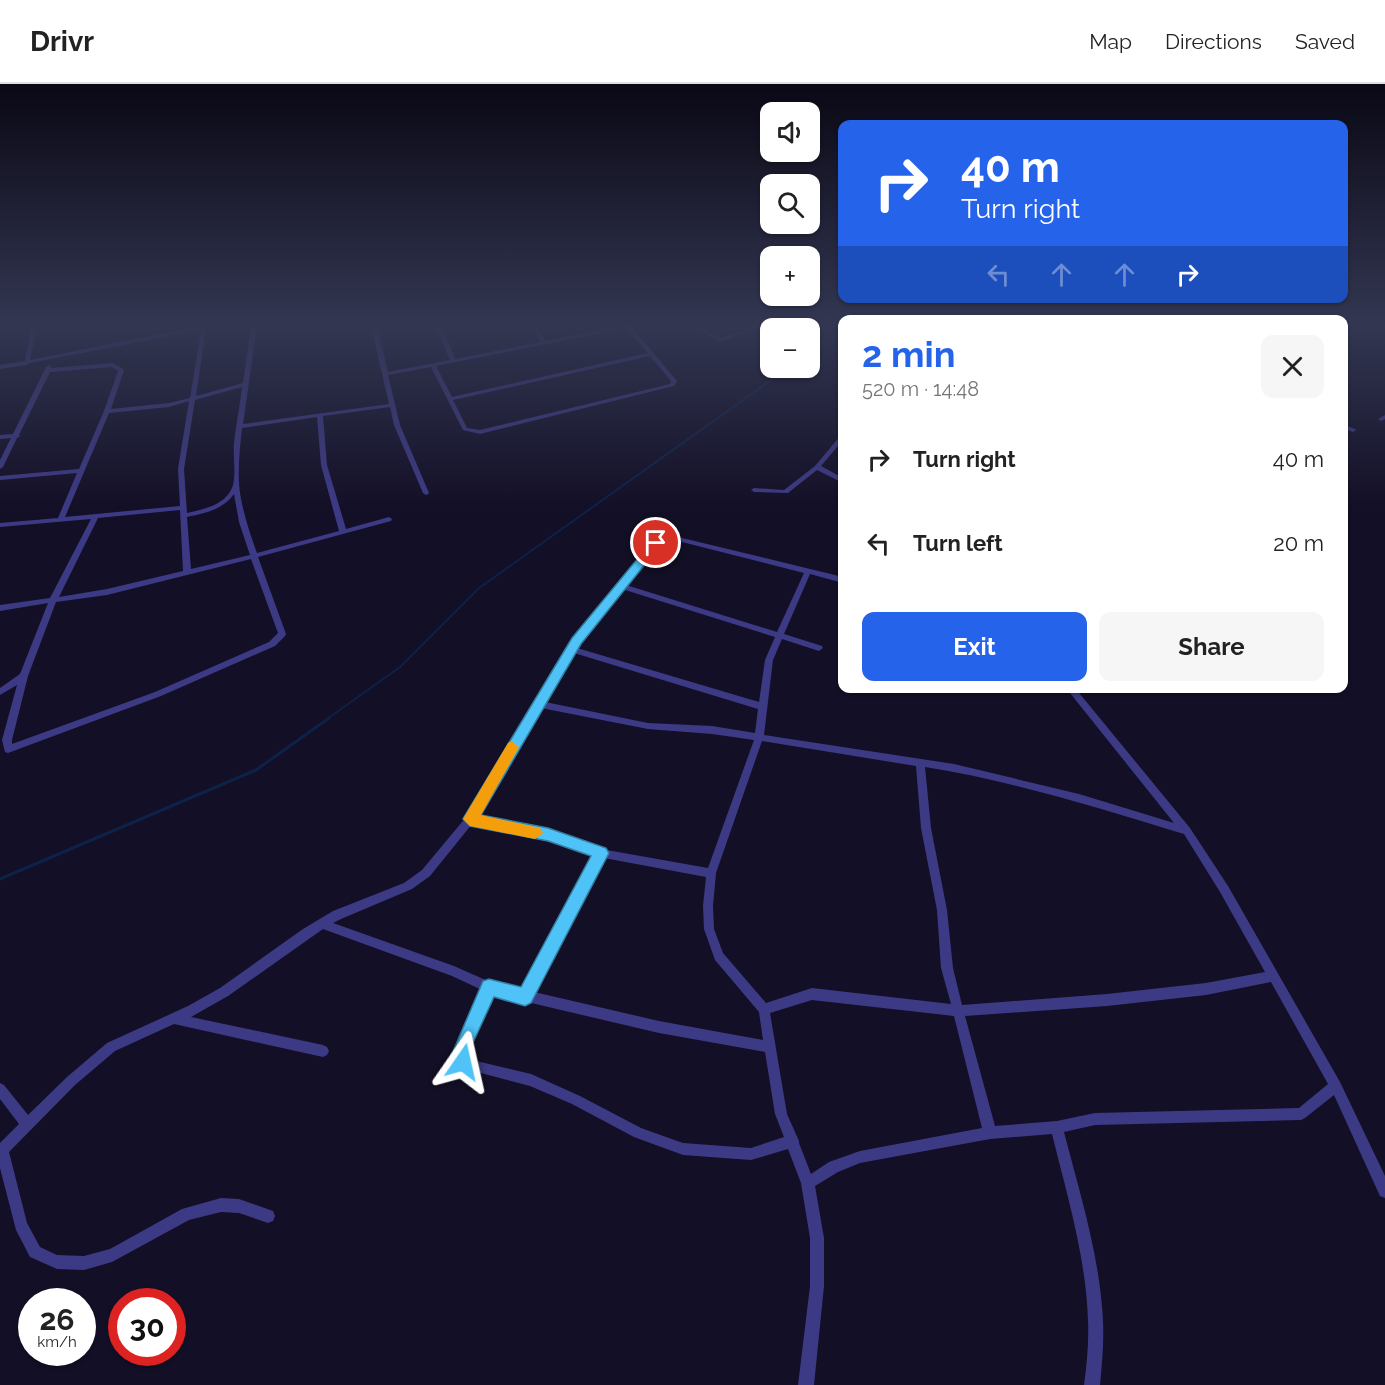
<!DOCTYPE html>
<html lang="en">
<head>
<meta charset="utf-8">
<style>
  body { margin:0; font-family:Raleway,sans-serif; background:#f6f6f6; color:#222; height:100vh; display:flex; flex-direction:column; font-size:22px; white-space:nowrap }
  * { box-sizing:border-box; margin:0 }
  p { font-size:20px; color:#767676 }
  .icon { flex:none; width:33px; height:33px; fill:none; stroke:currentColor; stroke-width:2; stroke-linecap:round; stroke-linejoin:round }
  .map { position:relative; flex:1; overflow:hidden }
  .details { position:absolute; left:838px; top:231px; width:510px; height:378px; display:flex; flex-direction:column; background:#fff; border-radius:12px; box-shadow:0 2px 4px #0004 }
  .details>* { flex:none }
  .hud { position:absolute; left:838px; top:36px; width:510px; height:183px; border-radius:12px; box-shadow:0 2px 4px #0004; background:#2563eb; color:#fff; overflow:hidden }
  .buttons { position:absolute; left:760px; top:18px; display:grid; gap:12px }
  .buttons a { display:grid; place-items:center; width:60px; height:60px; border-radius:12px; background:#fff; box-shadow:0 2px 4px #0004; font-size:30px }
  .speed { position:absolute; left:18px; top:1204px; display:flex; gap:12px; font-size:30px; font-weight:700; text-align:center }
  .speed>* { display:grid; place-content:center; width:78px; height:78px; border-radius:50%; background:#fff; box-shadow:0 2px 4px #0004; line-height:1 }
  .speed small { font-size:15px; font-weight:400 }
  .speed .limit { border:9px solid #d22; background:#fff; color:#111 }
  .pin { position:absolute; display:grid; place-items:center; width:51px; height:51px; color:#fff; margin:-26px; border:3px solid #fff; border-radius:50%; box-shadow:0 2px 6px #0007 }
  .me { position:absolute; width:66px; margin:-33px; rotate:11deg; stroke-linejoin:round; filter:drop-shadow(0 0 4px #0008) }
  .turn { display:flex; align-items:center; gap:21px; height:126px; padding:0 24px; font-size:27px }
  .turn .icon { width:78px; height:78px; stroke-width:2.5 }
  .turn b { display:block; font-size:42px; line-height:51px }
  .lanes { display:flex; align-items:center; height:57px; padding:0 24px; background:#0003; justify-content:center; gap:30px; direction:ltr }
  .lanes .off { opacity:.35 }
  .round { display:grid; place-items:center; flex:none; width:63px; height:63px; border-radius:12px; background:#f6f6f6 }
  .headline { display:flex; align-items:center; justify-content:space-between; height:102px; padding:0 24px }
  h1 { font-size:36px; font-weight:700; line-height:45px; color:#2563eb }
  .cta { display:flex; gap:12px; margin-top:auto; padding:12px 24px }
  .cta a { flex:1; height:69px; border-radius:12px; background:#2563eb; color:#fff; font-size:24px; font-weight:700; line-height:69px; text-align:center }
  .cta a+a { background:#f6f6f6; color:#222 }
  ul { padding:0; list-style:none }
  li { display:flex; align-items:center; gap:18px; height:84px; padding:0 24px }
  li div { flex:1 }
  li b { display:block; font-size:22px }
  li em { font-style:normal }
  header { display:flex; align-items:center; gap:36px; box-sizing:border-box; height:84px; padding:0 30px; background:#fff; border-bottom:2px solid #e0e0e0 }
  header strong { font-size:28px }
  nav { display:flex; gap:33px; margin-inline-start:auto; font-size:21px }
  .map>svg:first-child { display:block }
</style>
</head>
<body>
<header>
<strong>Drivr</strong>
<nav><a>Map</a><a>Directions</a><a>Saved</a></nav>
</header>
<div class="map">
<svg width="1385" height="1301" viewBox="0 0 1385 1301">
  <rect width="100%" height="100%" fill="#130f26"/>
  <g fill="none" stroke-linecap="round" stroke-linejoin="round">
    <!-- stream-far1 -->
    <path stroke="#0c2248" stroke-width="2" d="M810 268 843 247
      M327 635 400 583 479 504 788 284"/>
    <!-- stream -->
    <path stroke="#0c2248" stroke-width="3" d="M0 795 256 686 329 634"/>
    <!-- minor -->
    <path fill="#3d3a85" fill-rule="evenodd" d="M31 242H37L30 276 201 242H217L206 245 196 312 243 299 251 242H257L243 340 389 320 371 242H377L388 288 450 276 436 242H442L455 275 541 258 531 242H537L546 257 620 242H631L677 297 674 302 480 350 463 346 431 283 388 291 400 341 429 409 428 410 426 411 423 409 394 341 390 323 323 332 327 381 346 445 389 433 392 435 391 437 258 473 286 550 285 552 275 562 161 612 8 669 5 668 2 656 17 601 0 611V604L20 590 48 519 0 527V521L50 514 91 435 0 443V439L58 434 77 389 0 396V392L79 385 104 327 118 287 112 283 50 288 19 351 20 352 17 354 3 383 0 385V376L11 354 0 355V351L13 350 46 283 49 281 51 282V284L113 279 123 285 124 286 111 325 169 319 190 314 201 246 30 279 27 281 0 285V281L25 277ZM627 244 648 269 452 313 436 282ZM650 272 671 297 670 300 480 346 467 344 453 316ZM242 303C240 321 236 340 234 359 233 371 236 390 233 401 227 421 204 425 187 429L184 385 195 316ZM189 317 178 385 180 422 65 433 109 329 169 323ZM317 333 321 381 339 447 257 469C249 447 241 423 239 400 238 382 240 362 242 344ZM234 410 239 438 250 471 191 485 187 433C206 429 222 426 234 410ZM180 426 183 487 107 505 59 513 98 434ZM251 475 278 549 269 558 155 608 12 660V656L28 592 56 518 107 511Z
      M692 242H699L720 254 756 242H764L720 258Z
      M1385 331V335L1381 337 1378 335Z
      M1344 341 1355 345 1356 346 1353 348 1344 345Z
      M843 350V356L821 382 843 394V399L817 386 788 409 754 408 751 406 754 404 784 406 815 382 841 351Z
      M666 452 678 453 843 493V499L810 490 784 550 822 562 823 564 819 567 782 555 773 576 764 651 954 680 1079 710 1174 739 1066 604H1075L1190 744 1228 802 1340 998 1385 1092V1114L1380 1112 1334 1011 1305 1034 1301 1036 1095 1041 1064 1048C1080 1110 1100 1173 1103 1237 1104 1258 1102 1280 1100 1301H1084C1087 1279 1089 1258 1088 1236 1086 1173 1067 1111 1052 1050L990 1055 860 1079 838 1088 815 1102 824 1154V1202L814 1301H798L810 1202V1154L801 1099 788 1065 751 1076 683 1071 634 1053 572 1020 530 1002 466 985C458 981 455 975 456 966L482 906 452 892 323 845 228 912 191 933 323 961 327 963 329 967 327 971 323 973 174 940 115 967 75 1001 9 1068 27 1139 40 1163 57 1171 84 1172 110 1165 182 1125 221 1114 239 1115 273 1127 275 1132 273 1137 268 1139 239 1129 221 1128 189 1136 112 1178 84 1186 57 1185 30 1173 16 1146 0 1084V1059L19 1040 0 1015V999L4 1001 28 1031 67 993 107 959 188 922 220 904 303 845 333 827 404 799 422 786 467 732 524 634 543 609 579 547 653 457ZM667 456 678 457 804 489 777 548 626 501 659 461ZM622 505 775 553 765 576 759 618 577 564 585 551ZM574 569 758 625 755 649 712 642 648 639 545 618ZM541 624 648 645 712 650 754 656 708 784 601 765 548 747 477 732 530 638ZM762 657 916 682 921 744 937 826 941 884 951 920 812 904 766 919 723 869 714 845 713 822 716 789ZM925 683C1013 697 1099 724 1184 750L1220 808 1265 888 1206 899 1107 910 962 921 953 884 947 826 931 744ZM472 740 548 755 595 771 523 905 490 898 454 882 333 839 341 835 412 805 430 792ZM604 774 706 793 703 822 704 845 715 876 759 928 763 956 659 937 534 908ZM1271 898 1328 1000 1299 1024 1095 1029 1057 1037 995 1042 965 932 1107 922 1206 911ZM492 909 521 916 525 919 527 918 659 949 765 968 775 1030 784 1053 751 1064 683 1059 641 1044 580 1012 531 990 472 976 468 972 469 963ZM812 916 954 932 982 1044 860 1067 829 1078 811 1090 799 1059V1057L787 1030 770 929Z"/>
  </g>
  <!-- sky -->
  <linearGradient id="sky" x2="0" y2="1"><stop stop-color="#0a0815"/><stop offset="0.57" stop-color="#333752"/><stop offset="1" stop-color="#333752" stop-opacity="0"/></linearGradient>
  <rect width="1385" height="424" fill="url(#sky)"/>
  <!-- route -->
  <path fill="#4fc3f7" stroke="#337fa1" stroke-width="1.5" d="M653 456 662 459 581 560 481 731 548 744 606 764 609 769 531 919 525 922 494 913 471 963 469 984 463 987 456 984 451 972 483 897 489 895 521 903 591 772 548 757 470 742 463 735 572 554Z"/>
  <!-- slow -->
  <path fill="#f59e0b" d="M512 657 519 663 481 731 540 744 543 749 535 755 470 742 463 735 508 659Z"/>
</svg>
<div class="buttons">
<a><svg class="icon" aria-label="sound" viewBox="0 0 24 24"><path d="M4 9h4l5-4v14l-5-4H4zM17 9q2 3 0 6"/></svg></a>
<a><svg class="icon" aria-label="search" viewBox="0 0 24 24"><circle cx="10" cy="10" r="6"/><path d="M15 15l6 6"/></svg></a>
<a>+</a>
<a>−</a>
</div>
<div class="speed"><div>26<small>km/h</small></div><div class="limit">30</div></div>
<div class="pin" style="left:656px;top:459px;background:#d93025"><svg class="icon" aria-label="arrive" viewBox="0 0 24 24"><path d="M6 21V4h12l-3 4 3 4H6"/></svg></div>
<svg class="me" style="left:463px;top:978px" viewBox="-20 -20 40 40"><path d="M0-17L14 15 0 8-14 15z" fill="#4fc3f7" stroke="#fff" stroke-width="4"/></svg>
<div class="hud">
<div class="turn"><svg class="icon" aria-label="right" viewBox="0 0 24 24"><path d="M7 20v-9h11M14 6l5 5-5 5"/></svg><div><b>40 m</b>Turn right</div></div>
<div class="lanes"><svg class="icon off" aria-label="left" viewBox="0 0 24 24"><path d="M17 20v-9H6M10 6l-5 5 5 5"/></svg><svg class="icon off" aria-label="ahead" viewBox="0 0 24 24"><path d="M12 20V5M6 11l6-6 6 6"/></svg><svg class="icon off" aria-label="ahead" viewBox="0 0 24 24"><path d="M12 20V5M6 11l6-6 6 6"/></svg><svg class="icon" aria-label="right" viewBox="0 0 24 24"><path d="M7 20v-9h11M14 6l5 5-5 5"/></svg></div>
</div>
<section class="details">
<div class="headline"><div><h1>2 min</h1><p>520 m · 14:48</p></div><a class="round"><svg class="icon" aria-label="close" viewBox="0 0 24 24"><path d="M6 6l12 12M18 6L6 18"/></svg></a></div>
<ul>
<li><svg class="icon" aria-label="right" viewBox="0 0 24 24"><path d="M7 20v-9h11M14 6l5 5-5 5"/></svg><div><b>Turn right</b></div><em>40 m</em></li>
<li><svg class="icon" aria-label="left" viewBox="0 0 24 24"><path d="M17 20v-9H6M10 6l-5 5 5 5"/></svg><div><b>Turn left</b></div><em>20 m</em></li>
</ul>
<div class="cta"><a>Exit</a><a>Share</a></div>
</section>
</div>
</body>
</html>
